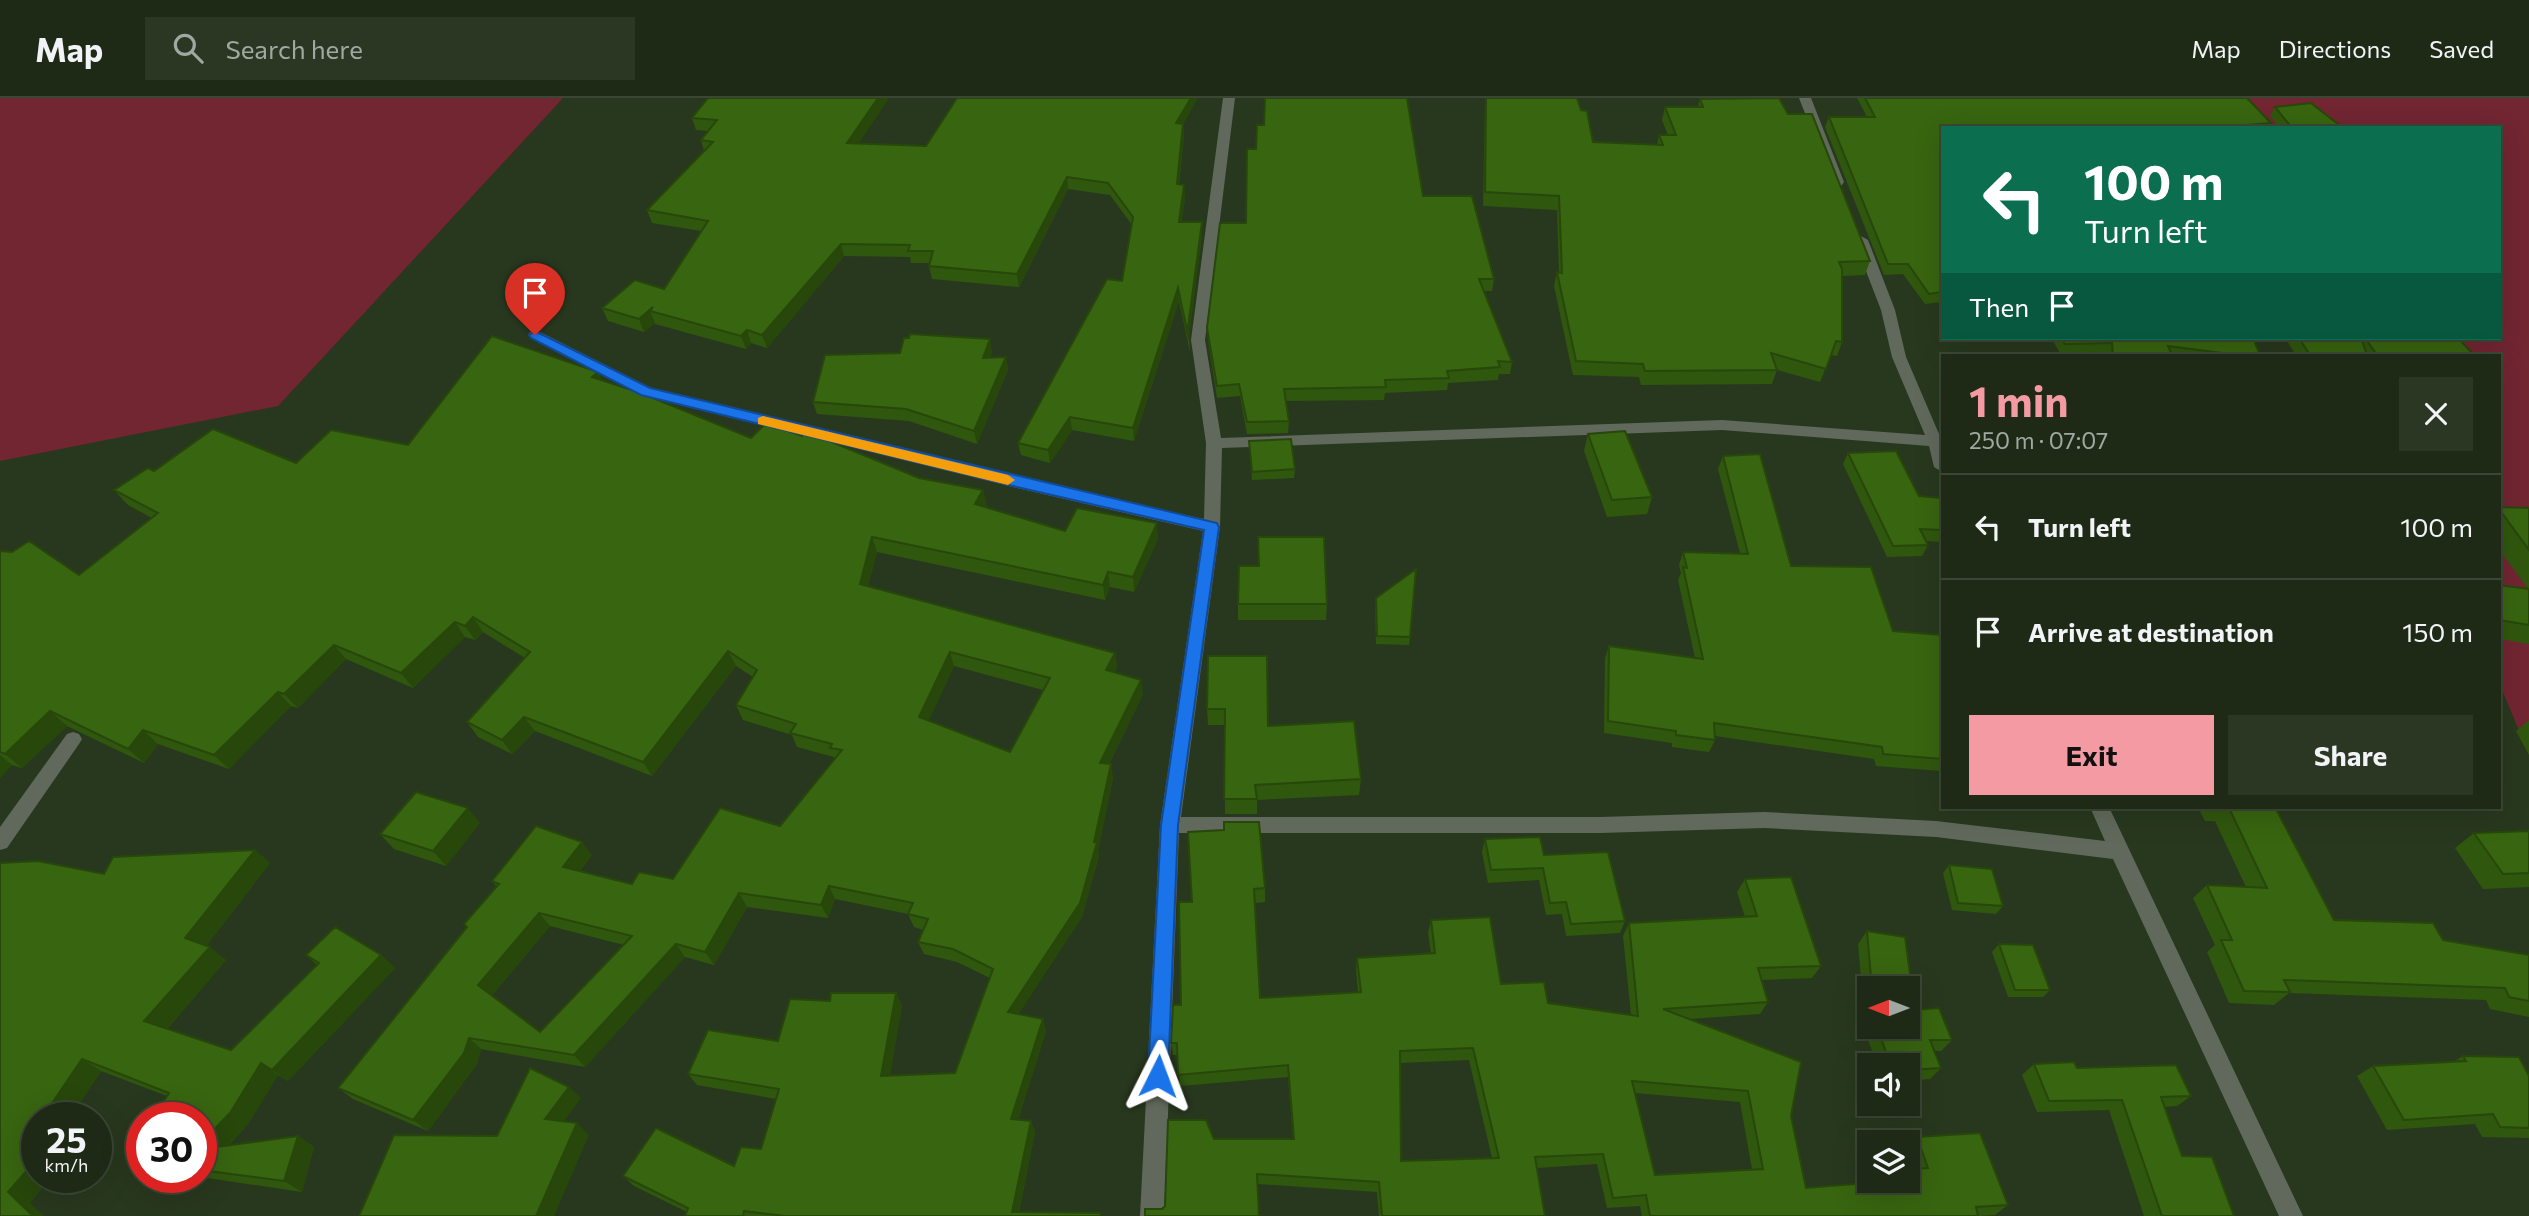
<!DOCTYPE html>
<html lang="en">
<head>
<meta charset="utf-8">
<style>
  body { margin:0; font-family:Commissioner,sans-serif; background:#2b3623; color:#f1f3f6; height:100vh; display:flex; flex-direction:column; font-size:26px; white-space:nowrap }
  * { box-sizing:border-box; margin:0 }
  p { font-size:23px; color:#a1a7a1 }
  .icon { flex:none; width:38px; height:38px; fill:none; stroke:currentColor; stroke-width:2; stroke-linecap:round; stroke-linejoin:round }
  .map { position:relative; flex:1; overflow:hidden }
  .panel { position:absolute; left:1941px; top:256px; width:560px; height:455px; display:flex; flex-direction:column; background:#1e2a16; border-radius:0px; box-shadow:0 7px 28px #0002,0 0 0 2px #3c4635 }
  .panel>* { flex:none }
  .top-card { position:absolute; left:1941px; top:28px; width:560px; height:214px; border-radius:0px; box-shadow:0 7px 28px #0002,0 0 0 2px #3c4635; background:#0b6e4f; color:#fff; overflow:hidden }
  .needle { width:46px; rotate:270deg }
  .buttons { position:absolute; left:1857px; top:878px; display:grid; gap:14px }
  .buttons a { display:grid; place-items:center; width:63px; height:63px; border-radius:0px; background:#1e2a16; box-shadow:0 7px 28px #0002,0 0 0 2px #3c4635; font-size:35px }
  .speed { position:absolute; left:21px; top:1004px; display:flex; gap:14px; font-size:35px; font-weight:700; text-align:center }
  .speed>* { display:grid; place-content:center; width:91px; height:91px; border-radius:50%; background:#1e2a16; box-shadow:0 7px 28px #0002,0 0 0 2px #3c4635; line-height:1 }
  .speed small { font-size:18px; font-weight:400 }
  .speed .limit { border:10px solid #d22; background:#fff; color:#111 }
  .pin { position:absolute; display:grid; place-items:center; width:60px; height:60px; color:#fff; margin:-72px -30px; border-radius:50% 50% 50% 0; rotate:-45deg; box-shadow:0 0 7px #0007 }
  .pin .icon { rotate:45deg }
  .me { position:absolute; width:77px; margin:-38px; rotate:3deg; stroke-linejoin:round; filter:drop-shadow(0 0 5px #0008) }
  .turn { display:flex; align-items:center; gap:24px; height:147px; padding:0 28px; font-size:32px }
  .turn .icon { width:91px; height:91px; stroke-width:2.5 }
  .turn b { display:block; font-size:49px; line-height:60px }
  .then { display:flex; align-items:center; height:66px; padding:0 28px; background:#0003; gap:14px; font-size:26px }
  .round { display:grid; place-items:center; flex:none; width:74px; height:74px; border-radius:0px; background:#2b3623 }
  .head { display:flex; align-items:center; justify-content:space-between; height:119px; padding:0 28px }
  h1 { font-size:42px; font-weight:700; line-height:52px; color:#f49aa3 }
  .action { display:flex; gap:14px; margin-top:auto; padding:14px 28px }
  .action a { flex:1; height:80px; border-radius:0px; background:#f49aa3; color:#111; font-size:28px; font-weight:700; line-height:80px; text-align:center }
  .action a+a { background:#2b3623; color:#f1f3f6 }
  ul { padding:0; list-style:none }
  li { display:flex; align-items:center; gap:21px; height:105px; padding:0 28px; border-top:2px solid #3c4635 }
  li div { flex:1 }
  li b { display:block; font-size:26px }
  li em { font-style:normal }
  header { display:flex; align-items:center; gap:42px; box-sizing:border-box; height:98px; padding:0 35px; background:#1e2a16; border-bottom:2px solid #3c4635 }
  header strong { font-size:33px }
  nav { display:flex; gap:38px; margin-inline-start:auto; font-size:24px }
  .search { width:490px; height:63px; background:#2b3623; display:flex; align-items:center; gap:18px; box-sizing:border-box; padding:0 24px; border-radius:0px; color:#a1a7a1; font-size:26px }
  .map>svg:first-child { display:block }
</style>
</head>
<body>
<header>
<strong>Map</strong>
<div class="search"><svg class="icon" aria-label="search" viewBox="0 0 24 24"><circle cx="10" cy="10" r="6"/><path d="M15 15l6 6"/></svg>Search here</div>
<nav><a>Map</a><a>Directions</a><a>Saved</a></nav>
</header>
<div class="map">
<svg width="2529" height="1118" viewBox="0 0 2529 1118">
  <rect width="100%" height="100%" fill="#28381e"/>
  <!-- green -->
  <path fill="#712632" d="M0 0H563L278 308 0 363Z
    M2125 0H2529V656L2499 585V257H2361L2354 240H2499V30H2182Z"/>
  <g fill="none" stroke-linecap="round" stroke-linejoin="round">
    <!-- minor -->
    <path fill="#61695c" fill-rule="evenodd" d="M1223 0H1235L1205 242 1221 340 1722 322 1925 337 1892 259 1881 212 1854 142 1861 138 1868 142 1895 212 1906 259 1942 343V374L1934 369 1929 348 1722 332 1222 350 1220 429 1181 719H1600L1764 714 1936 723 2105 743 2090 709H2109L2303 1118H2279L2113 761 1936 739 1764 730 1600 735H1179L1164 1118H1140L1160 727 1203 433 1017 390 641 297 528 237 530 234H540L651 290 1017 380 1204 421 1206 345 1191 242Z
      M1799 0H1811L1844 84 1842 87 1838 88 1832 84Z
      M73 634 79 636 82 641 79 646 7 750 0 752V729L67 636Z"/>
  </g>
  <!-- wall -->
  <path fill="#30570e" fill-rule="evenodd" d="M708 0H889L858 46 926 48 1183 27 1184 38 1179 87 1185 100 1181 124H1202V137L1189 238 1190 254 1179 203 1134 343 1072 332 1050 365 1021 357 1018 345 1122 183 1132 127 1110 97 1068 91 1019 189 932 181 929 168 930 165H911L910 159 844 158 767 250 751 245 746 251 655 226V225L644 234 608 223 602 210 664 191 701 133 652 125 647 112 704 53 701 42 708 33 696 32 692 20Z
    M1485 0H1577L1593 44 1657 47 1659 37H1668L1662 22 1665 9H1698L1700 1 1779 0 1870 163 1865 177 1842 178V244L1837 258 1831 257 1820 284 1777 272 1772 286 1641 287 1639 279 1573 277 1554 188 1557 174H1559L1557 112 1483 108Z
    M1857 0H2247L2271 25 2269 30H1942V204L1925 206 1903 176 1884 177 1825 29 1829 19H1867Z
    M2275 9 2343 30H2280L2270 18Z
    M1264 27 1423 98 1494 181 1492 193H1484L1512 264 1510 276H1499L1498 282 1448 285 1447 292 1385 295 1384 302 1286 303 1289 323 1288 335 1247 336 1240 298 1217 300 1208 242 1207 230 1246 125 1256 51Z
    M2051 240H2253L2260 257H2107L2106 254 2060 255Z
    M2285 240H2458L2474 257H2296Z
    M992 253 990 260 1006 259 1008 272 977 346 909 323 817 316 813 304Z
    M598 274 602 283 751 340 987 407 985 409 1065 433 1158 441 1134 494 1110 489 1105 502 877 454 868 488 1115 555 1117 569 1114 575 1143 596 1109 666 1113 680 1098 752 1099 758 1082 819 1018 916 1046 933 1018 1022 1031 1023 1035 1034 1019 1114 1100 1115 1101 1118H685L687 1114 634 1088 623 1078 734 1068 761 1051 776 1001 697 987 688 976 778 943 902 907 890 977 955 975 990 880 957 864 924 856 918 844 923 832 914 829 908 816 835 801 828 820 747 809 714 867 685 859 585 969 481 951 477 966 428 1033 353 1001 338 990 467 829 496 788 492 783 592 757 580 773 632 786 673 781 780 728 835 661 834 659 797 649 792 637 743 622 736 607 753 579 736 568 652 678 535 633 512 656 478 639 467 624 525 560 483 534 475 542 465 539 413 590 346 561 298 610 291 608 229 671 158 646 144 665 67 628 22 670 12 667 0 680V453L79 477 152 420 128 407 114 392 154 373 296 365 408 347ZM954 568 1043 592 1010 654 928 623ZM550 828 624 847 540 934 492 897Z
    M1588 336 1652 399 1647 416 1607 419 1584 353Z
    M1249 343 1295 371 1294 380 1252 382Z
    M1848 355 1919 398 1942 400V444L1926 443 1928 447 1922 458 1887 459 1843 366Z
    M1723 358 1791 468 1893 533 1942 537V673L1876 668 1874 661 1715 638V642L1709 654 1672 649V645L1604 635 1605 560 1609 548 1695 560 1678 482 1681 475 1679 467 1683 454 1740 455 1718 371Z
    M2499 409 2529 410V546L2499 541V487L2528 491 2499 451Z
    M1259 468 1327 506 1326 522H1238V506Z
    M1376 500 1410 539 1409 547 1376 546 1375 509Z
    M1208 558 1268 628 1361 681 1359 697 1257 702V716H1225V627H1208L1207 611Z
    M2529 622V657L2516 633Z
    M2198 709H2275L2334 822 2529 857V919L2490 911 2486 902 2289 895 2274 907 2229 905 2207 854 2215 847 2193 800 2207 787 2246 789 2215 723H2205Z
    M480 725 446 768 394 751 380 736Z
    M2529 733V789L2483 791 2455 750 2474 735Z
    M1188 734 1265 790V804L1255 805 1260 900 1358 894 1356 872 1357 860 1431 855 1428 835 1431 822 1501 886 1548 905 1631 917 1623 838 1629 825 1745 819 1737 794 1745 781 1821 868 1812 880 1762 882 1768 904 1760 916 1690 921 1791 1018 1806 1090 1908 1083V1077L1914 1071 1908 1054V1048L1917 1039 2008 1107 1995 1117 1978 1118H1642L1640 1108 1607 1110 1597 1066 1537 1070 1545 1118H1379L1377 1094 1258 1086 1162 1111 1214 1041H1293L1288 979 1180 988 1178 957H1173L1171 945 1181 907 1192 804ZM1469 962 1492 1060 1401 1063 1400 965ZM1635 995 1740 1004 1752 1071 1655 1077Z
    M1485 741 1544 757 1625 823 1620 835 1566 838 1562 816 1546 817 1539 782 1488 785 1482 754Z
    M255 752 270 765 206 848 226 862 167 931 231 952 317 867 306 857H381L395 870 288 983 278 977 248 1026 228 1048 298 1038 314 1049 302 1094 201 1079V1020L167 998 101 973 70 1020H37L30 1105 0 1118 104 776Z
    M1949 767 2003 808 1996 816 1952 812 1943 775Z
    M1867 833 1905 839 1915 912 1939 910 1952 942 1941 953H1934L1941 970 1930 981 1908 983V968H1878L1866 937 1858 846ZM1869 891H1908V929H1869Z
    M1999 846 2050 892 2043 899H2008L1992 854Z
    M2463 958 2529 978V1040L2482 1039 2475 1026 2387 1032 2357 978 2373 968 2453 964Z
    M2034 966 2077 970 2191 998 2177 1008 2164 1009 2182 1058 2234 1118H2144L2109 1012 2037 1014 2022 977Z
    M142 1037V1069L126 1061Z"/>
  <!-- shaded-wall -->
  <path fill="#27470b" d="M878 0H889L850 58 847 45Z
    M1191 0H1198L1183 27 1184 38 1177 99 1176 25Z
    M1067 79 1068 91 1019 189 1017 176Z
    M1184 87 1185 100 1180 137 1179 124Z
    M1202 124V137L1189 239 1188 229Z
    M841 146 844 158 767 250 762 237Z
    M1178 190 1179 203 1134 343 1133 330Z
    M653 209 650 213 655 225 644 234 639 221Z
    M747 232 751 245 746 251 741 238Z
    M990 241 992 253 985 273 983 260Z
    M1006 259 1008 272 977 346 974 333Z
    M598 274 605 289 592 279Z
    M1070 319 1072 332 1050 365 1048 352Z
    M983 392 987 407 978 422 975 406Z
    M1157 425 1158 441 1134 494 1133 479Z
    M872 439 877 454 865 501 860 486Z
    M1108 474 1110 489 1105 502 1103 487Z
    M473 519 483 534 475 542 465 528Z
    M455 524 465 539 413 590 401 575Z
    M334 547 346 561 298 610 284 596Z
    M728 553 736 568 652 678 643 664Z
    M950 554 954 568 924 634 919 619Z
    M1115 555 1117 569 1108 587 1106 572Z
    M1141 582 1143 596 1102 679 1100 665Z
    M278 594 291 608 229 671 214 657Z
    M50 613 67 628 22 670 5 656Z
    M524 619 535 633 512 656 502 642Z
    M143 632 158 646 144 665 128 651Z
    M0 657 12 667 0 680Z
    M1111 666 1113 680 1098 752 1099 758 1082 819 1012 926 1008 914 1094 744Z
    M468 710 480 725 446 768 433 753Z
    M582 744 592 757 573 782 563 769Z
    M255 752 270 765 202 853 185 840Z
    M829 788 835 801 828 820 821 807Z
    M739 795 747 809 714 867 705 854Z
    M539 815 550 828 490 899 478 887Z
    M676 846 685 859 585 969 574 957Z
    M210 849 226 862 163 935 144 923Z
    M381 857 395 870 288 983 272 972Z
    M896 895 902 907 888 989 881 978Z
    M1043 921 1046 933 1015 1032 1011 1021Z
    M469 940 481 951 477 966 428 1033 413 1022Z
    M82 961 101 973 70 1020H42Z
    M261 965 278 977 248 1026 213 1063 201 1056V1045Z
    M569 989 581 1000 557 1033 545 1021Z
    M1031 1023 1035 1034 1018 1118 1012 1114Z
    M577 1025 589 1037 554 1118H536Z
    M298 1038 314 1049 302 1094 284 1083Z
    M37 1061V1080H51L30 1105 44 1118H33L8 1094Z"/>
  <!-- building -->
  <path fill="#386510" stroke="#27470b" stroke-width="2" fill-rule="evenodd" d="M708 0H878L847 45 926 48 957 0H1191L1176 25 1183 26 1177 86 1184 87 1179 124H1202L1188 229 1189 242 1178 190 1133 330 1070 319 1048 352 1018 345 1107 181 1122 183 1133 119 1108 85 1067 79 1017 176 929 168 933 153H908L910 147 841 146 762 237 747 232 741 238 650 213 653 209 639 221 602 210 635 182 664 191 708 123 647 112 713 44 701 42 717 22 692 20Z
    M1265 0H1407L1423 98H1472L1494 181H1479L1512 264 1498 263 1500 269 1447 273 1449 280 1385 282 1386 289 1284 291 1289 323 1247 324 1239 286 1217 288 1207 230 1220 125H1246L1247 51H1256L1257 27H1264Z
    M1486 0H1577L1581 12 1587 13 1593 44 1663 47 1659 37H1676L1665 9H1703L1700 1 1779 0 1788 16H1812L1870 163 1839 164 1842 171V244L1836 243 1826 271 1771 255 1777 272 1645 273 1643 266 1576 263 1557 174 1562 175 1559 98 1485 94Z
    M1865 0H2247L2271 25 2210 30H1942V194L1929 196 1908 166H1888L1829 19H1875Z
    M2311 5 2343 30H2292L2275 9Z
    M910 236 990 241 983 260 1006 259 974 333 906 311 813 304 825 257 900 255 904 240H909Z
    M492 238 598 274 592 279 641 295 751 340 766 325 802 338 803 332 919 380 983 392 975 406 1065 433 1077 410 1157 425 1133 479 1108 474 1103 487 872 439 860 486 1115 555 1106 572 1141 582 1100 665 1111 666 1094 744H1097L1080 805 1008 914 1043 921 1011 1021 1031 1023 1012 1114 1100 1115V1118H785L744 1113 743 1118H685L688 1110 623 1078 656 1030 734 1068 741 1049 761 1051 779 991 688 976 708 932 778 943 790 901 830 903 831 895H896L881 978 955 975 993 871 953 851 918 844 928 821 908 816 913 805 829 788 821 807 739 795 705 854 676 846 574 957 469 940 464 955 413 1022 338 990 467 829 464 826 499 786 492 783 536 728 582 744 563 769 632 786 639 774 673 781 720 710 780 728 842 652 830 650 832 646 790 635 796 626 736 607 757 572 728 553 643 664 524 619 502 642 467 624 530 554 473 519 465 528 455 524 401 575 334 547 284 596 278 594 214 657 143 632 128 651 50 613 5 656 0 654V453L12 454 29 443 79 477 158 415 114 392 148 370 154 373 213 331 296 365 331 332 408 347ZM950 554 1050 580 1010 654 919 619ZM539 815 632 838 540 934 478 887Z
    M2061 240H2253L2260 257H2237L2168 248 2172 257H2113L2112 245 2065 246Z
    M2299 240H2361L2367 257H2310Z
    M2365 240H2458L2474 257H2377Z
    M1625 333 1652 399 1612 402 1588 336Z
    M1291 341 1295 371 1252 374 1249 343Z
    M1896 353 1919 398 1942 400V432L1920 431 1928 447 1893 448 1848 355Z
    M1760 356 1791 468 1871 469 1893 533 1942 537V661L1883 656 1882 649 1714 625 1715 642 1676 637V633L1608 623 1609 548 1703 561 1683 469 1687 470 1683 454 1748 456 1723 358Z
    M2499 409 2529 410V452L2499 411Z
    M1258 439H1324L1327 506H1238L1239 468H1259Z
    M1416 471 1410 539 1377 538 1376 500Z
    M2499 487 2529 491V527L2499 522Z
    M1208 558H1267L1268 628 1354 623 1361 681 1255 687 1257 701H1224L1225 611H1207Z
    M416 694 468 710 433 753 380 736Z
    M2218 709H2275L2334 822 2433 825 2443 842 2529 857V903L2509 899 2505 890 2284 882 2290 894 2244 893 2221 842H2232L2207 787 2267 790 2229 710Z
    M1224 724H1259L1265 790 1254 791 1260 900 1361 894 1357 860 1435 855 1431 822 1490 819 1501 886 1544 884 1548 905 1638 918 1629 825 1757 818 1745 781 1791 779 1821 868 1758 870 1768 904 1663 911 1801 964 1791 1018 1806 1090 1891 1083H1908V1082L1918 1081 1914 1071 1928 1070 1917 1039 1980 1035 2008 1107 1976 1109 1978 1118H1650L1646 1097 1613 1100 1603 1056 1535 1059 1545 1118H1382L1379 1084 1257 1076 1259 1118H1145V1111H1162L1165 1108 1168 1022H1206L1214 1041H1294L1288 967 1178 977 1177 945H1171L1173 907H1181L1179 804H1192L1188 734 1224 732ZM1473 950 1499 1060 1401 1063 1400 953ZM1632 983 1748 993 1763 1071 1655 1077Z
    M2529 733V775L2503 776 2474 735Z
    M1540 739 1544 757 1608 754 1625 823 1571 826 1566 804 1550 805 1543 770 1491 772 1485 741Z
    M255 752 185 840 210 849 144 923 231 952 319 865 306 857 335 829 381 857 272 972 261 965 230 1015 201 1045V1020H153L169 995 82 961 42 1020H37V1061L8 1094 33 1118H0V765L38 763 104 776 113 759Z
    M1949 767 1992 771 2003 808 1958 805Z
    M1867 833 1905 839 1915 912 1939 910 1952 942H1930L1941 970 1908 972V968H1891L1877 929H1908V891H1872Z
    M1999 846 2033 847 2050 892H2015Z
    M2463 958 2519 959 2529 978V1030L2500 1029 2493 1016 2404 1022 2373 968 2466 963Z
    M2074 964 2077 970 2176 967 2191 998 2161 999 2182 1058 2212 1059 2234 1118H2162L2122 1002 2049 1003 2034 966Z
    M530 970 569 989 545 1021 577 1025 536 1118H359L394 1037 497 1038Z
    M142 1037V1063L126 1061Z
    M298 1038 284 1083 201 1072V1051Z"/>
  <!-- route -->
  <path fill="#1a73e8" stroke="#114b97" stroke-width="2" d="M535 233 650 290 1217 425 1219 429 1178 727 1168 978 1165 985 1158 988 1151 985 1148 978 1161 727 1204 432 1017 389 641 297 531 240 529 237Z"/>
  <!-- slow -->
  <path fill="#f59e0b" d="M763 318 1008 377 1015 382 1008 387 758 326V320Z"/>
</svg>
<div class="buttons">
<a><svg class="needle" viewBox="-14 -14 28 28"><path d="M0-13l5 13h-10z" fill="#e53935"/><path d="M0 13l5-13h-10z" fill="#a1a7a1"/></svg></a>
<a><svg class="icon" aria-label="sound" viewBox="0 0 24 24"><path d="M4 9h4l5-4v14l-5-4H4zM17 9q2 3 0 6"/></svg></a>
<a><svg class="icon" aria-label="layers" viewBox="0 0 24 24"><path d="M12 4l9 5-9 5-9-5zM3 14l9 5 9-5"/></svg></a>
</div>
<div class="speed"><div>25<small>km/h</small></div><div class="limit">30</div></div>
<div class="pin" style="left:535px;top:237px;background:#d93025"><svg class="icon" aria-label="arrive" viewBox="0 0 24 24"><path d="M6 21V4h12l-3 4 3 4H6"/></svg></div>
<svg class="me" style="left:1158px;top:978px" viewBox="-20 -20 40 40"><path d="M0-17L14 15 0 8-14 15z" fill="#1a73e8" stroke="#fff" stroke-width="4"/></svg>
<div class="top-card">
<div class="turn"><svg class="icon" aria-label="left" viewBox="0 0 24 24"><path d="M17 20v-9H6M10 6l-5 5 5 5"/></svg><div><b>100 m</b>Turn left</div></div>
<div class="then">Then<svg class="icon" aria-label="arrive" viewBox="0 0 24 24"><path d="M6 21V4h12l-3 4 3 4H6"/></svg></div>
</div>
<section class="panel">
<div class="head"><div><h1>1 min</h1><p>250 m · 07:07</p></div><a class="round"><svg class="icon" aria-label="close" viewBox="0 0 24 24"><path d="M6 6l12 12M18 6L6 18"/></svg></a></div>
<ul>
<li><svg class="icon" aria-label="left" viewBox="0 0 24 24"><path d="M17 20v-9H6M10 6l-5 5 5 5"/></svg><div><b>Turn left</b></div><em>100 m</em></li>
<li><svg class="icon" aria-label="arrive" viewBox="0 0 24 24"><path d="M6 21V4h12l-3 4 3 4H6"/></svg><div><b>Arrive at destination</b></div><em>150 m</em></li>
</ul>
<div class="action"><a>Exit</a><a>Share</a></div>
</section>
</div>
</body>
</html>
